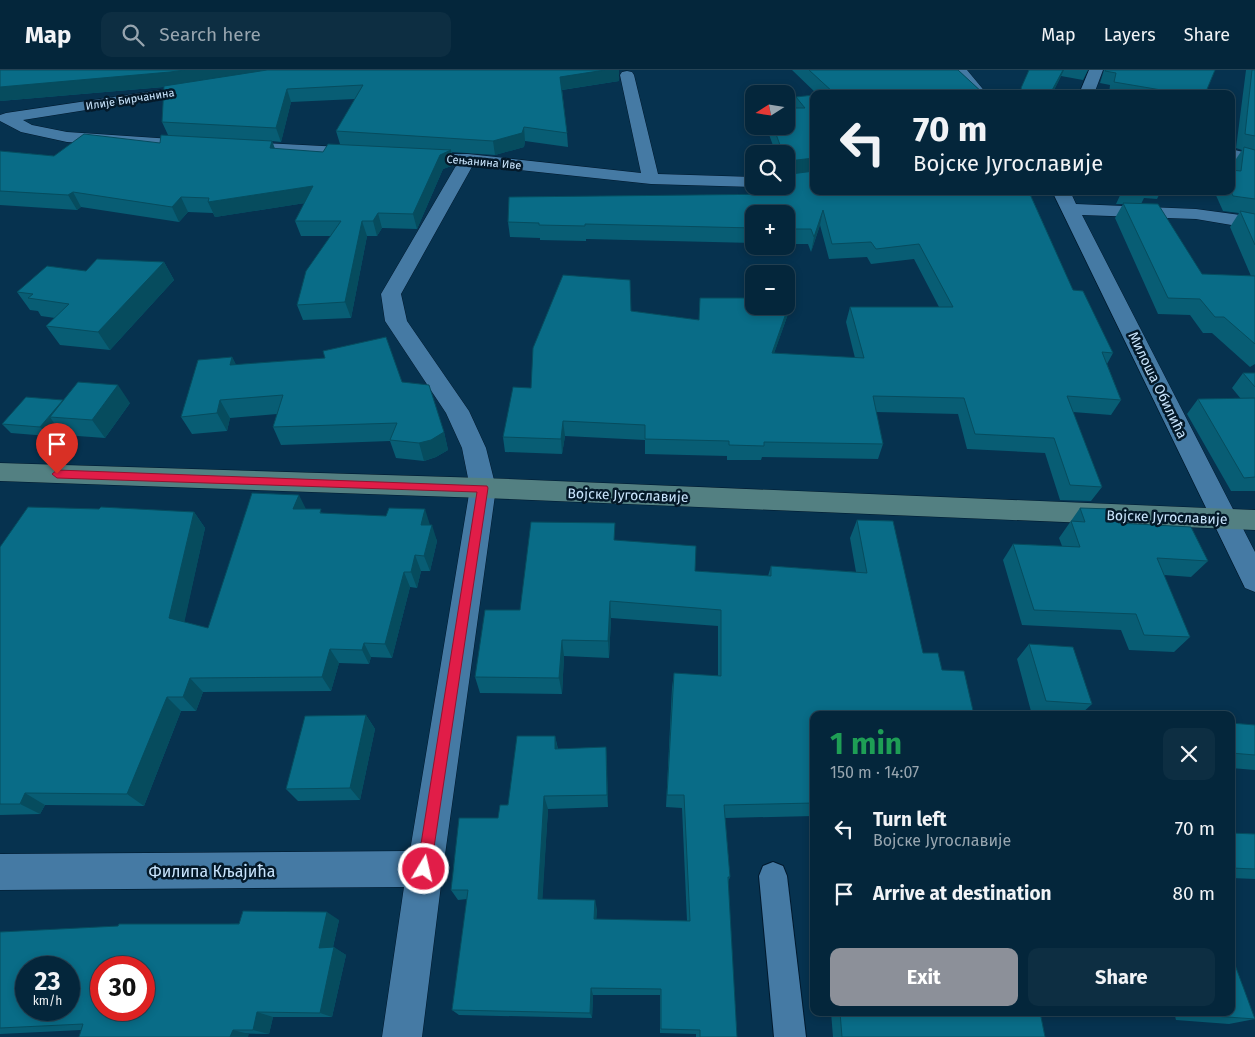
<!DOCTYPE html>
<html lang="en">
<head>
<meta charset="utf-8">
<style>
  body { margin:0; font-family:"Fira Sans",sans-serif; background:#0d2e42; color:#f1f3f6; height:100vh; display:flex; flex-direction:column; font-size:19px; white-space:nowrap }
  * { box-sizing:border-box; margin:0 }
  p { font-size:16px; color:#97a5af }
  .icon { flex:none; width:28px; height:28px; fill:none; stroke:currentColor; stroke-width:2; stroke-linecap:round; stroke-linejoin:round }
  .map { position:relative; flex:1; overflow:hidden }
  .details { position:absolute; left:810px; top:641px; width:425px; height:305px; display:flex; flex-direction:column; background:#04263b; border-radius:10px; box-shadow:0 2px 8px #0003,0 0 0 1px #254355 }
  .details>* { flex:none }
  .top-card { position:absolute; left:810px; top:20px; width:425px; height:105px; border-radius:10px; box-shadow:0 2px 8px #0003,0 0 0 1px #254355; background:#04263b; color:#f1f3f6; overflow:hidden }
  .needle { width:32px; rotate:258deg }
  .controls { position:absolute; left:745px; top:15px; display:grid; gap:10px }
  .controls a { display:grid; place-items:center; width:50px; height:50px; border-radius:10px; background:#04263b; box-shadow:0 2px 8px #0003,0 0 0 1px #254355; font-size:25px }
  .speed { position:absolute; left:15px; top:886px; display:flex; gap:10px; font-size:25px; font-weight:700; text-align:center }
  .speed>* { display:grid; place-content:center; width:65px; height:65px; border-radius:50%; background:#04263b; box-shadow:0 2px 8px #0003,0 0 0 1px #254355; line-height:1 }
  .speed small { font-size:12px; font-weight:400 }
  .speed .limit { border:8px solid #d22; background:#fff; color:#111 }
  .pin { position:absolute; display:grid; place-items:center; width:42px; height:42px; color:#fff; margin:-51px -21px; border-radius:50% 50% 50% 0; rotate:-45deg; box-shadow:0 0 5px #0007 }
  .pin .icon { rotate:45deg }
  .me { position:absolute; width:55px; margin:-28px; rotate:9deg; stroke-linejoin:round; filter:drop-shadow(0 0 4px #0008) }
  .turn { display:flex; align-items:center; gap:18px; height:105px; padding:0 20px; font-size:22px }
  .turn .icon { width:65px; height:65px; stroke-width:2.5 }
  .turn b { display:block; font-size:35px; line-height:42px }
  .round { display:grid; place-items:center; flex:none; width:52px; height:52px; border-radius:10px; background:#0d2e42 }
  .overview { display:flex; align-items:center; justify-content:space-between; height:85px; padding:0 20px }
  h1 { font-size:30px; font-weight:700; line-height:38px; color:#1e9e55 }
  .button { display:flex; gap:10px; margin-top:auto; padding:10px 20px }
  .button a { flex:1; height:58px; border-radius:10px; background:#8c9099; color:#fff; font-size:20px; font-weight:700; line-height:58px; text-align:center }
  .button a+a { background:#0d2e42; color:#f1f3f6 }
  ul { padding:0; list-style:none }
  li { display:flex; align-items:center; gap:15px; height:65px; padding:0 20px }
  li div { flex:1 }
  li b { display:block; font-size:19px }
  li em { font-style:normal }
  header { display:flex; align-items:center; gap:30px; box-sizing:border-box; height:70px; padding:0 25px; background:#04263b; border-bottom:1px solid #254355 }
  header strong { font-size:24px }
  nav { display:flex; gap:28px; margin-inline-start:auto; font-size:18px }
  .search { width:350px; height:45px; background:#0d2e42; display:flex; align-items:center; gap:12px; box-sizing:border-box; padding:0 18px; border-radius:10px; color:#97a5af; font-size:19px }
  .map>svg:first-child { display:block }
</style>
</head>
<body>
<header>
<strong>Map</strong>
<div class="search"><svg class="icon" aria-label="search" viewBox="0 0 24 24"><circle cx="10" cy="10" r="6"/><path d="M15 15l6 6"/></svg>Search here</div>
<nav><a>Map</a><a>Layers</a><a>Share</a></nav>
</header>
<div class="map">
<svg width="1255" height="967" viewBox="0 0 1255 967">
  <rect width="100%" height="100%" fill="#06324f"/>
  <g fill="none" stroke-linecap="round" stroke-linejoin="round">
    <defs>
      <path id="lane" d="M773 792 783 796 787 806 806 967H774L759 806 763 796Z"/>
      <path id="street" d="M952 0H967L987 24H972Z
        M1089 0H1103L1094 24H1079Z
        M627 1 632 2 634 5 658 104 754 107V116H758L754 117 651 114 473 95 401 224 407 251 469 341 486 378 496 418 443 799 422 967H382L404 817 0 820V784L410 781 470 418 462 378 446 343 385 251 381 224 457 94 445 92 443 88 445 84H468L641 103 620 5 622 2Z
        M201 14 206 15 208 18 206 21 23 50 32 55 67 62 202 71 204 74 202 77 196 79 67 72 21 62 0 51V45L6 43Z
        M244 72 361 78 367 79 369 83 367 87 361 88 238 81 236 77 238 73Z
        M1231 79 1255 85V95L1231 89Z
        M814 104V114L786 117 782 116H786V107Z
        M1052 121H1070L1076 134 1196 139 1255 147V159L1196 149 1082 145 1255 482V522L1245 518Z"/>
      <path id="secondary" d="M0 393 483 408 1255 440V460L483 428 0 411Z"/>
    </defs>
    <!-- lane casing -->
    <use href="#lane" stroke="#00192d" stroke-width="2"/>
    <!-- street casing -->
    <use href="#street" stroke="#00192d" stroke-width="1"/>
    <!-- secondary casing -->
    <use href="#secondary" stroke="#00192d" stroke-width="1"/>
    <!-- lane -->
    <use href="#lane" fill="#457aa4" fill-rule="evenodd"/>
    <!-- street -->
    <use href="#street" fill="#457aa4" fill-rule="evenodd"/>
    <!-- secondary -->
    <use href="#secondary" fill="#538082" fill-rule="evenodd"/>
  </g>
  <!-- wall -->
  <path fill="#085d74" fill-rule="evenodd" d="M0 0 619 11 562 20 567 63 568 77 525 71 524 77 495 85 452 82 454 95 443 99 417 159 382 158 377 166H367L351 248 303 250 297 235 331 166H301L295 151 305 133 215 147 213 143 188 142 179 152 81 137 77 140 0 135V81L54 86 160 73 168 65 162 52 164 17 0 31ZM355 29 336 61 340 74 323 82 275 79 272 71 281 72 291 32Z
    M792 0H958L984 24H817Z
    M1029 0H1088L1083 10 1061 6 1052 24H1019Z
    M1104 0H1215L1205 24H1109L1110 15 1100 13Z
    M1246 0H1255V294L1250 297 1212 263H1203L1190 245 1158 244 1115 148 1123 134H1116L1122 121H1161L1157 129 1144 128 1141 134 1202 204 1251 206 1230 157 1239 143 1223 141 1214 121H1231L1234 92 1242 80 1236 78Z
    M814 25V121L1033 122 1031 126 1073 220 1113 283 1107 294 1121 330 1111 345 1073 342 1102 417 1091 431 1060 430 1045 383 967 379 958 344 876 342 883 374 878 389 762 387 761 390H727V386L645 384V370L565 366 562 384 505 382 503 367 531 318 631 241 699 250 700 228 788 244 774 283 855 288 846 252 850 237H939L914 189 871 194 867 187 829 189 820 155 811 182 808 174H786V144H754V173L586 169V171L540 170V168L510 167 508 152 782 124 784 116H786L789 112 791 105H786V84H776L766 56H786L794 38 796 27Z
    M164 192 174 210 110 280 60 275 46 256 55 248 41 246 38 241 30 240 17 222 86 201Z
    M232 287 236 295 402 312 444 362 448 380 436 387 424 391 396 388 390 371 281 375 273 357 277 344 230 348 227 361 192 364 181 347Z
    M1243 303H1255V421H1231L1187 344 1198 329H1241L1232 318Z
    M63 330 130 333 105 368 64 365 56 356 48 366 11 363 2 354Z
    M1080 438 1208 491 1191 507 1164 505 1190 567 1174 582 1129 580 1121 560 1022 555 1003 490 1013 474 1062 476 1059 468Z
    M99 439 194 442 205 458 184 552 208 558 307 439 323 443 430 455 437 471 430 501H421L417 518 410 517 392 588 371 587 369 594 339 593 331 621 203 622 196 641H181L144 736 45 735 40 744 0 745V477Z
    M857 450 893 451 814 645V746L725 748 730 807 728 812 737 967H696V964L660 963V925H593L592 948 459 945 452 940 467 829 458 830 451 820 498 748 555 666 558 679 606 677 608 737 548 739 542 829 597 839 596 849 687 851 682 738 666 737 672 618 674 603 718 606V556L611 548 609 588 564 586 562 624 480 623 475 607 520 540 615 470 695 501 768 506 771 496 856 502 850 468Z
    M1029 574 1092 634 1080 645H1032L1017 589Z
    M366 645 375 659 360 730 298 731 286 719Z
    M1231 653 1255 655V700L1231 698Z
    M1231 763 1255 764V809L1231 808Z
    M339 850 333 877 346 885 332 947H273L269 964 81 960 0 964V862Z
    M831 942H1040L1045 967H833Z
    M1174 942H1231L1255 949 1229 954 1176 950Z"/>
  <!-- shaded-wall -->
  <path fill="#064c5e" d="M185 0H278L175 16 0 31V17Z
    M605 0H619V11L561 20 560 7Z
    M1063 0H1064L1052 24H1050Z
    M287 19 291 32 281 72 276 58Z
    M524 57 525 71 524 77 495 85 493 71Z
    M272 71 277 85 270 78Z
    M451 80 454 95 443 99 417 159 413 144 440 85Z
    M814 88V102L786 105V94L788 91Z
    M313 116 318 131 215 147 208 132Z
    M73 122 81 137 77 140 68 125Z
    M181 127 188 142 179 152 172 137Z
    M823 140 820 155 811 182 814 167Z
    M378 143 382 158 377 166 373 151Z
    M362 151 367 166 351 248 345 232Z
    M164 192 174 210 110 280 98 262Z
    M791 229 788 244 769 298 772 283Z
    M232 287 241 305 230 295Z
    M118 315 130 333 105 368 92 350Z
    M63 330 50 347 56 356 48 366 40 357Z
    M220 330 230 348 227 361 217 343Z
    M563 351 565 366 562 384 561 369Z
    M444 362 448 380 436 387 424 391 419 373Z
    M299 425 307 441 293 439Z
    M425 439 430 455H421Z
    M194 442 205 458 182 563 169 548Z
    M432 455 437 471 430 501 424 486Z
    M415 485 421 501 417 518 411 502Z
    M404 502 410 517 392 588 385 574Z
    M610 531 611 548 609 588 608 571Z
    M562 570 564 586 562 624 559 608Z
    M364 573 371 587 369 594 362 580Z
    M330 579 339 593 331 621 322 607Z
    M190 608 203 622 196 641 183 627Z
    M167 627 181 641 144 736 127 724Z
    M366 645 375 659 360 730 350 718Z
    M555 666 558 681 555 679Z
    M606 677 607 691 608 737 607 725Z
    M25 723 45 735 40 744 20 734Z
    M544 726 548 739 542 838 538 829Z
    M595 830 597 839 596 858 594 849Z
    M327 842 339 850 331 885 319 878Z
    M334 877 346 885 332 947 320 943Z
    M591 918 593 925 592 948 590 943Z
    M257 942 273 947 269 964 253 960Z
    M233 960 249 964 248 967H230Z"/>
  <!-- building -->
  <path fill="#096c87" stroke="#064c5e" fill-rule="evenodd" d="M0 0H185L170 2 0 17Z
    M267 0H605L560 7 567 63 524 57 522 63 493 71 336 61 363 15 287 19 276 58 162 52 164 16Z
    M809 0H958L984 24H827L834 23Z
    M1029 0H1063L1050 24H1023L1021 18Z
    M1106 0H1215L1205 24H1172L1173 22 1114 12 1116 3 1105 1Z
    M1252 0H1255V66L1245 64Z
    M814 25V88L788 91 787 92 786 84 783 83 773 56H786V38H805L796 27Z
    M84 64 160 73 161 65 272 71 270 78 323 82 328 74 451 80 440 85 413 144 378 143 373 151H362L345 232 297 235 306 201 341 151H295L313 116 208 132 209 128 181 127 172 137 73 122 68 125 0 121V81L54 86Z
    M1244 77 1255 80V129L1233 126 1231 121V100L1241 101Z
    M814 101V121H1032L1033 122H1029L1073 220 1083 221 1113 283 1102 282 1121 330 1067 326 1102 417 1070 415 1054 368 975 364 964 328 873 326 883 374 764 372V376L729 375V371L645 369V355L563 351 561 369 503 367 513 317 531 318 533 278 563 205 630 210 631 241 699 250 700 228H754V236H786V228L791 229 772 283 864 288 850 237H953L919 174 876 179 871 172 832 174 823 140 814 167 811 159H786V144H754V158L585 154V156L539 155V153L508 152 509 127 784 124V116H786V112H794L791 104Z
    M1123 133 1158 134 1202 204 1255 206V274L1224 247H1215L1200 229 1168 228Z
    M1240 141 1255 144V175Z
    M97 189 164 192 98 262 46 256 69 234 28 228 33 224 17 222 47 196 86 201Z
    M386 267 402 312 429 315 444 362 431 370 419 373 390 370 397 353 273 357 283 325 220 330 217 343 181 347 198 290 232 287 230 295 325 288 323 281Z
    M1243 303H1255V317Z
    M78 312 118 315 92 350 50 347Z
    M26 327 63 330 40 357 2 354Z
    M1255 328V407L1244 408 1198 329Z
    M252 423 299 425 293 439H321L320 443 386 446 389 438 425 439 421 455H432L424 486 415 485 411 502H404L385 574 364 573 362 580 330 579 322 607 190 608 183 627H167L127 724 25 723 20 734H0V477L28 437 99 439 101 437 194 442 169 548 208 558Z
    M1080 438 1112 439 1118 453 1191 457 1208 491 1157 488 1190 567 1144 565 1136 544 1034 540 1013 474 1080 477 1071 451 1085 452Z
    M857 450 893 451 923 583H938L942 600 964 601 974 645H814V733L724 735 730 807H728L737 967H700V960L661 959V919L591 918 590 943 452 940 468 820H451L459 748H498L500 735H508L517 666H555V679L606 677 607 725 544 726 538 829 595 830 594 849 690 851 684 725H667L674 603 721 606V540L610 531 608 571 562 570 559 608 475 607 485 540H520L531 452 615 453 614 470 696 476 695 501 771 506V496L867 503Z
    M1029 574 1073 577 1092 634 1046 631Z
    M366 645 350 718 286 719 305 646Z
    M1231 653 1255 655V685L1231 683Z
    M1231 763 1255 764V799L1231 798Z
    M243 841 327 842 319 878 334 877 320 943 257 942 253 960H233L230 967H79L83 954 0 958V862L118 856 119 854H239ZM26 898H69V940H26ZM101 898H144V940H101Z
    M1231 884 1255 949 1200 945 1199 942H1231Z
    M840 942H1040L1045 967H842Z"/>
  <!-- route -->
  <path fill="#e11d48" stroke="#92132f" d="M57 400 487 416 488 418 430 804 424 806 419 804 417 799 477 422 57 408 52 404Z"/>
  <g text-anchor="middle" stroke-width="5" stroke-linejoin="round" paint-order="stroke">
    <!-- far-street labels -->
    <g font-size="11" fill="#cae5fd" stroke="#041929">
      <text transform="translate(130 29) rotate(-9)" y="4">Илије Бирчанина</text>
      <text transform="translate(484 92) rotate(5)" y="4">Сењанина Иве</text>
    </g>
    <!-- street labels -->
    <g font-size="14" fill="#cae5fd" stroke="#041929">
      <text transform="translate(1158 315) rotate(64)" y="5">Милоша Обилића</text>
      <text transform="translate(628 425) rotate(2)" y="5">Војске Југославије</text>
      <text transform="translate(1167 447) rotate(2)" y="5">Војске Југославије</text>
    </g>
    <!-- near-street labels -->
    <g font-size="16" fill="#cae5fd" stroke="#041929">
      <text x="212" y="807">Филипа Кљајића</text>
    </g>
  </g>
</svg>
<div class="controls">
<a><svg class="needle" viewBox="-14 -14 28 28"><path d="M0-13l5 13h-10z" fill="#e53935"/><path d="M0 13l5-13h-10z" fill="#97a5af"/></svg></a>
<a><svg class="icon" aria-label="search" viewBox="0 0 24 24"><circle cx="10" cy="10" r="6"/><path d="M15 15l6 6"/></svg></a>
<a>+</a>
<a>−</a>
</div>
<div class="speed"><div>23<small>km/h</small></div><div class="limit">30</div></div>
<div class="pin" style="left:57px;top:404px;background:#d93025"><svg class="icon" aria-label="arrive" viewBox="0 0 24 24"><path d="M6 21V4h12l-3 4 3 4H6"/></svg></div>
<svg class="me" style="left:424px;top:799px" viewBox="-20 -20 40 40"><circle r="17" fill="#e11d48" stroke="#fff" stroke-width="3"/><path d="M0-11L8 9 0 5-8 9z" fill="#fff"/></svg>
<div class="top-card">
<div class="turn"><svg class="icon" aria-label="left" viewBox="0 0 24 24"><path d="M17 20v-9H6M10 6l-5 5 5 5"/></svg><div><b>70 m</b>Војске Југославије</div></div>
</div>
<section class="details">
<div class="overview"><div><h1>1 min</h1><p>150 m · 14:07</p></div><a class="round"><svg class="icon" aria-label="close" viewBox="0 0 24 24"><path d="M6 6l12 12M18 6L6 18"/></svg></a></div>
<ul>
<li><svg class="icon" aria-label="left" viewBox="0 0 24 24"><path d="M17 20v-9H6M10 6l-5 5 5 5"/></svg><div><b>Turn left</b><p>Војске Југославије</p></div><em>70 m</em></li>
<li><svg class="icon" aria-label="arrive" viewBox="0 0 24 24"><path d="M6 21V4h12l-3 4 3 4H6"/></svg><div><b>Arrive at destination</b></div><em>80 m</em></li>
</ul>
<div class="button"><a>Exit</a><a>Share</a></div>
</section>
</div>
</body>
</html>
